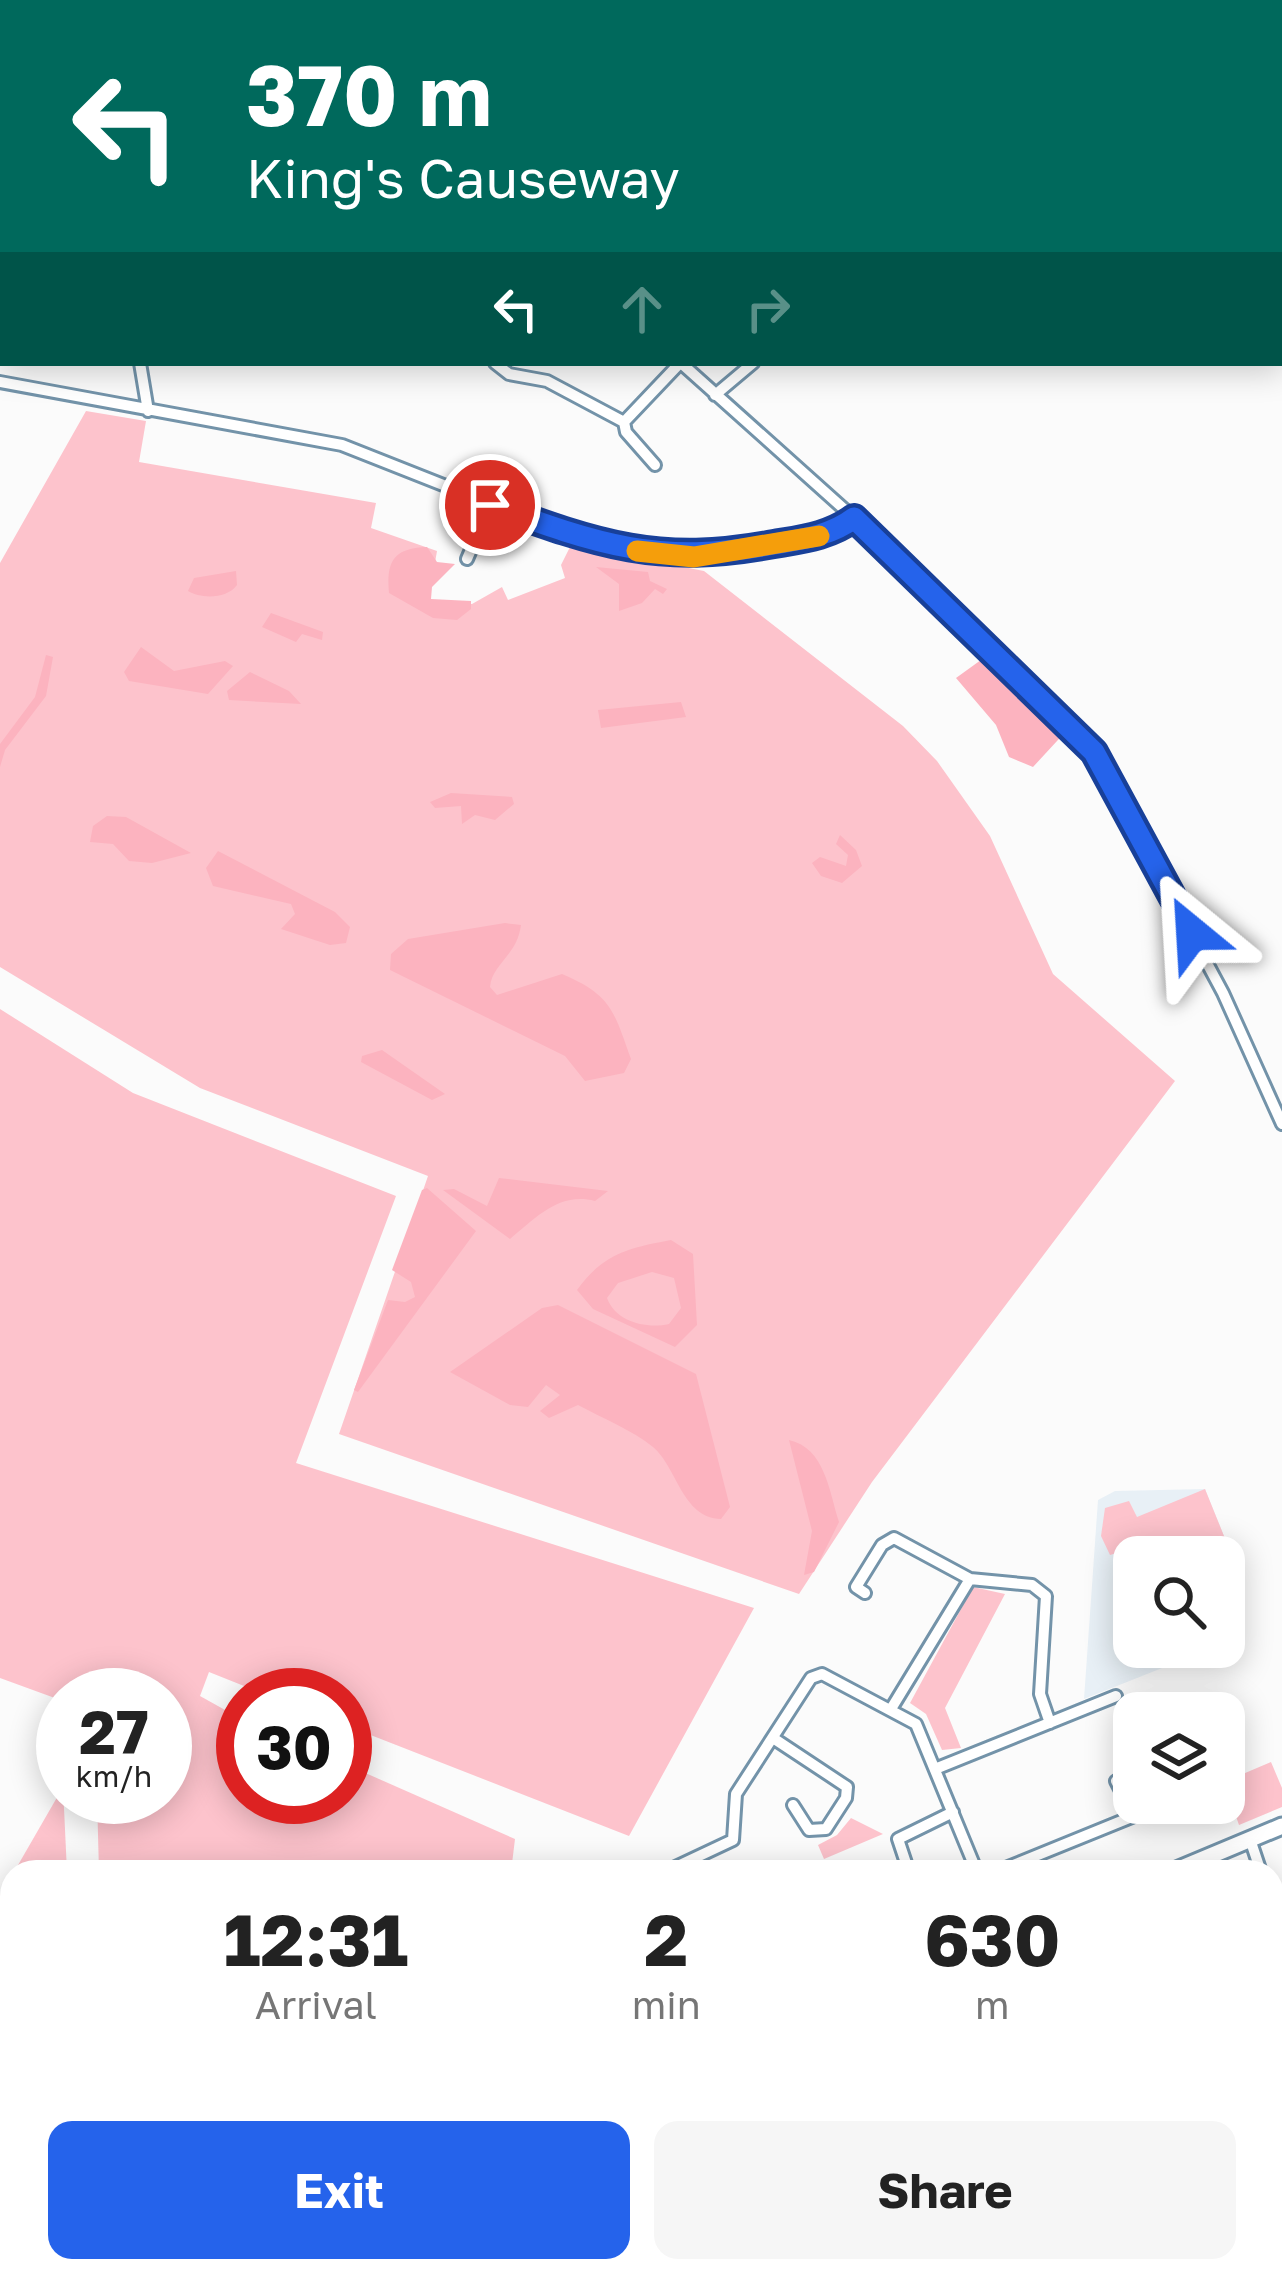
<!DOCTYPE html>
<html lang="en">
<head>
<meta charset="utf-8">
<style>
  body { margin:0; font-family:"Golos Text",sans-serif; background:#f6f6f6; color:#222; height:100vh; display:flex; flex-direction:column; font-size:45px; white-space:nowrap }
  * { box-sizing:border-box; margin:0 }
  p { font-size:39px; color:#767676 }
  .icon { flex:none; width:66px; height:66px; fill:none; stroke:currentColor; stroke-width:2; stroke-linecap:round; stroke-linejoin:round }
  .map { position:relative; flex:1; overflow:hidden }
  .drawer { position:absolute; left:0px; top:1860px; width:1284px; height:423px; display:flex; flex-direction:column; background:#fff; border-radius:36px 36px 0 0; box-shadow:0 6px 30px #0003 }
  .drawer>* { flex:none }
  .hud { position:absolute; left:0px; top:0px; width:1284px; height:366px; box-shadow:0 6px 30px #0003; background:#00695c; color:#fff; overflow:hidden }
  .controls { position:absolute; left:1113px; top:1536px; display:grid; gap:24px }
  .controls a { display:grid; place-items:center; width:132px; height:132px; border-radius:24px; background:#fff; box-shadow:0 6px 30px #0003; font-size:60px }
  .speed { position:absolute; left:36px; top:1668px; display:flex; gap:24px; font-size:60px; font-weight:700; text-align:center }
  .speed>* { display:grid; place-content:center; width:156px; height:156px; border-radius:50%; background:#fff; box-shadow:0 6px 30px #0003; line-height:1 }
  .speed small { font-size:30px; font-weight:400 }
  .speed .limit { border:18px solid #d22; background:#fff; color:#111 }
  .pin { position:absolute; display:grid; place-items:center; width:102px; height:102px; color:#fff; margin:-51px; border:6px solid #fff; border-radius:50%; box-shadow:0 3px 12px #0007 }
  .me { position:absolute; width:132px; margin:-66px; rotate:333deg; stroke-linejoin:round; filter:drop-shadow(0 0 9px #0008) }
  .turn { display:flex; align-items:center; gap:42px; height:252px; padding:0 48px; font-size:54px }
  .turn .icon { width:156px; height:156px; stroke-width:2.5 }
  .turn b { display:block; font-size:84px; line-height:102px }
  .lanes { display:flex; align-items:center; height:114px; padding:0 48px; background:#0003; justify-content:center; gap:60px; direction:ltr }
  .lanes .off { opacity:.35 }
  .eta { display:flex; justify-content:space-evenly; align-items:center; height:204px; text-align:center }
  .eta b { font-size:72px; font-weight:700; line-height:84px }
  .primary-button { display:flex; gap:24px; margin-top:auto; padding:24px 48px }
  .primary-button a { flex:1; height:138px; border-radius:24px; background:#2563eb; color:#fff; font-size:48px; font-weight:700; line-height:138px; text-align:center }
  .primary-button a+a { background:#f6f6f6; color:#222 }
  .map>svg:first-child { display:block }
</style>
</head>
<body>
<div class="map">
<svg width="1282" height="2282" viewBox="0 0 1282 2282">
  <rect width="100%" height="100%" fill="#fbfbfb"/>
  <!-- built -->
  <path fill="#e8f0f6" d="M1205 1489 1245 1588 1242 1601 1224 1619V1557H1134V1647H1201L1195 1655 1084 1699 1098 1500 1115 1491Z
    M468 2271H690L694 2282H472Z"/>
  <!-- green -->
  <path fill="#fdc3cc" d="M86 411 146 421 139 462 376 503 371 528 437 551 428 603 472 604 502 587 508 600 565 578 561 565 571 545 704 571 903 726 937 761 990 836 1053 974 1175 1081 872 1482 799 1594 339 1434 428 1176 200 1088 0 967V563Z
    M0 1009 133 1093 396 1196 296 1463 754 1608 629 1836 345 1725V1695H267L209 1672 200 1696 243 1720V1797H345V1764L515 1839 511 1872H99L97 1797H165V1695H63V1701L0 1678Z
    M1205 1489 1245 1588 1242 1601 1224 1619V1557H1154L1149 1547 1152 1557H1134V1566L1128 1569 1120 1552 1110 1555 1101 1536 1105 1508 1129 1501 1137 1517Z
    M973 1587 1005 1594 945 1708 961 1748 942 1750 926 1714 910 1703Z
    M1271 1762 1282 1788V1807L1239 1825 1224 1782Z
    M63 1787 67 1872H14Z
    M851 1818 883 1834 824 1859 818 1845 837 1835Z
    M12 1875V1963L0 1968V1896Z
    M1282 1970V2110L1272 2083 1277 2057 1272 1974Z
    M1282 2139V2282H1269L1265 2271H1272V2144Z"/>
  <!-- forest -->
  <path fill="#fcb3bf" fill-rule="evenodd" d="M427 547 437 562 455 564 432 587 431 599 471 601V609L457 620 433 618 389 593C386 561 394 548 427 547Z
    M596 567 648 572 650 581 667 589 663 594 655 589 642 603 619 611V584Z
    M236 571 237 585C227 599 201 599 188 591L194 578Z
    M271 613 323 632 322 640 302 634 296 642 262 627Z
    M141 647 174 671 225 661 233 666 208 694 129 681 124 672Z
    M992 652 1069 728 1033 767 1009 757 996 725 956 678Z
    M46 655 53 657 46 696 5 750 0 767V744L35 697Z
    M250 672 289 691 301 704 229 700 227 691Z
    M681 702 686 717 601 728 598 710Z
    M451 793 512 797 514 804 495 820 475 815 462 824 461 806 435 808 430 802Z
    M126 817 191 853 152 863 129 861 113 844 90 842 93 826 107 816Z
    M840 835 856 850 862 866 842 883 821 876 812 863 820 857 846 866 848 855 836 844Z
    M218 851 335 912 350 927 346 943 330 945 281 929 295 914 291 904 213 886 206 868Z
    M505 923 521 925C517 956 492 964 490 987L497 995 562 974C612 995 614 1012 631 1059L624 1073 585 1081 565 1056 390 970 391 954 408 939Z
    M382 1050 445 1094 432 1100 361 1062 362 1056Z
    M499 1178 608 1191 595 1201C559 1192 537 1217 510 1239L443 1190 454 1189 487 1206Z
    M427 1188 476 1231 358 1392 354 1390 388 1300 405 1302 415 1297 411 1282 392 1270 422 1190Z
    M671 1240 693 1254 697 1325 675 1347 593 1309 577 1290C603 1254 628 1248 671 1240ZM652 1272 674 1278 681 1308 669 1324C646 1329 616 1322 607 1298L618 1283Z
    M558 1305 696 1374 730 1507 721 1519C682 1518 677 1467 653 1447 632 1430 602 1418 578 1405L549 1418 540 1411 560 1395 546 1385 528 1407 510 1405 450 1372 542 1308Z
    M789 1440C825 1448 829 1491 839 1522L814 1572 804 1575 812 1531Z"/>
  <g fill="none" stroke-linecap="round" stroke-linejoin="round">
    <defs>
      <path id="street" d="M148 0 153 3
        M272 3 273 2
        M535 3 536 0
        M140 363 148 411
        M495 363 509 374 547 381 624 422
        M681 363 854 518 1094 752 1223 993 1282 1124
        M0 382 342 445 557 530 634 551 695 557 724 554 813 537 854 518
        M715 395 753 363
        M655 465 626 432 624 422 680 363
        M467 559 490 505
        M865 1593 856 1587 882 1545 894 1538 970 1579
        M891 1709 970 1579 1032 1585 1046 1596 1040 1694 1050 1723
        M773 1738 847 1787 846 1798 826 1829 809 1830 793 1805
        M935 1769 1116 1696
        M1250 1839 1261 1872
        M665 1872 733 1840 736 1794 811 1678 822 1674 916 1724 977 1872
        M909 1872 898 1839 953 1812
        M996 1872 1134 1816 1116 1781
        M0 2034 12 2030
        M1272 2117 1277 2114
        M226 2271 229 2282
        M698 2271 703 2282
        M763 2271 768 2282
        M814 2282 830 2271
        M941 2282 957 2271"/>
      <path id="secondary" d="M1172 1872 1282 1826
        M1 2282 21 2271"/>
    </defs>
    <!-- street casing -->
    <use href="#street" stroke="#7393a9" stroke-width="16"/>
    <!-- secondary casing -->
    <use href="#secondary" stroke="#7393a9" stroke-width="21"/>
    <!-- street -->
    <use href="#street" stroke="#fff" stroke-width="10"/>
    <!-- secondary -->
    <use href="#secondary" stroke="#fff" stroke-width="15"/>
  </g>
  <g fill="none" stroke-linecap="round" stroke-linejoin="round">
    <defs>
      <path id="route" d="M490 505C598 544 658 566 774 544 803 539 830 536 854 518L1094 752 1192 933"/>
    </defs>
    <!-- route casing -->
    <use href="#route" stroke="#184099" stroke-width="30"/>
    <!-- route -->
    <use href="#route" stroke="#2563eb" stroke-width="21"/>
    <!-- slow -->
    <path stroke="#f59e0b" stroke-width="21" d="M637 551 694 557 819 536"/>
  </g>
</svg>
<div class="controls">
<a><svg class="icon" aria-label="search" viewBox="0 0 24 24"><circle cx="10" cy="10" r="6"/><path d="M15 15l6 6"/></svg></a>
<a><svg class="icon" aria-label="layers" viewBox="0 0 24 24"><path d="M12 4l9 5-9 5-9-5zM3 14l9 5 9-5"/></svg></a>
</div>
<div class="speed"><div>27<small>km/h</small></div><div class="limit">30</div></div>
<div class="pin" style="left:490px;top:505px;background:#d93025"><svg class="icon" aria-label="arrive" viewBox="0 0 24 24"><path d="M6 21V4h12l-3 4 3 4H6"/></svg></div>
<svg class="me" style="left:1192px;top:933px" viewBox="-20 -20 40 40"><path d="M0-17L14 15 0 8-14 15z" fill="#2563eb" stroke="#fff" stroke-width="4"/></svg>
<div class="hud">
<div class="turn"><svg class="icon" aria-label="left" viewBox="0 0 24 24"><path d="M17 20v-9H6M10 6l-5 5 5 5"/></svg><div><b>370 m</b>King's Causeway</div></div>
<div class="lanes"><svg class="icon" aria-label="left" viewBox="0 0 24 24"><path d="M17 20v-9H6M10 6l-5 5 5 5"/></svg><svg class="icon off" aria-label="ahead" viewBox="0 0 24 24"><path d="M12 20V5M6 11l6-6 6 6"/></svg><svg class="icon off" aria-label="right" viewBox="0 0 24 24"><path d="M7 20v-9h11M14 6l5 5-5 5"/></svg></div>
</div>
<section class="drawer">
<div class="eta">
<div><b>12:31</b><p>Arrival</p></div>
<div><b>2</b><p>min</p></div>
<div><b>630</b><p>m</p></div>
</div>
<div class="primary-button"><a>Exit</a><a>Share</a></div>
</section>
</div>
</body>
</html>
